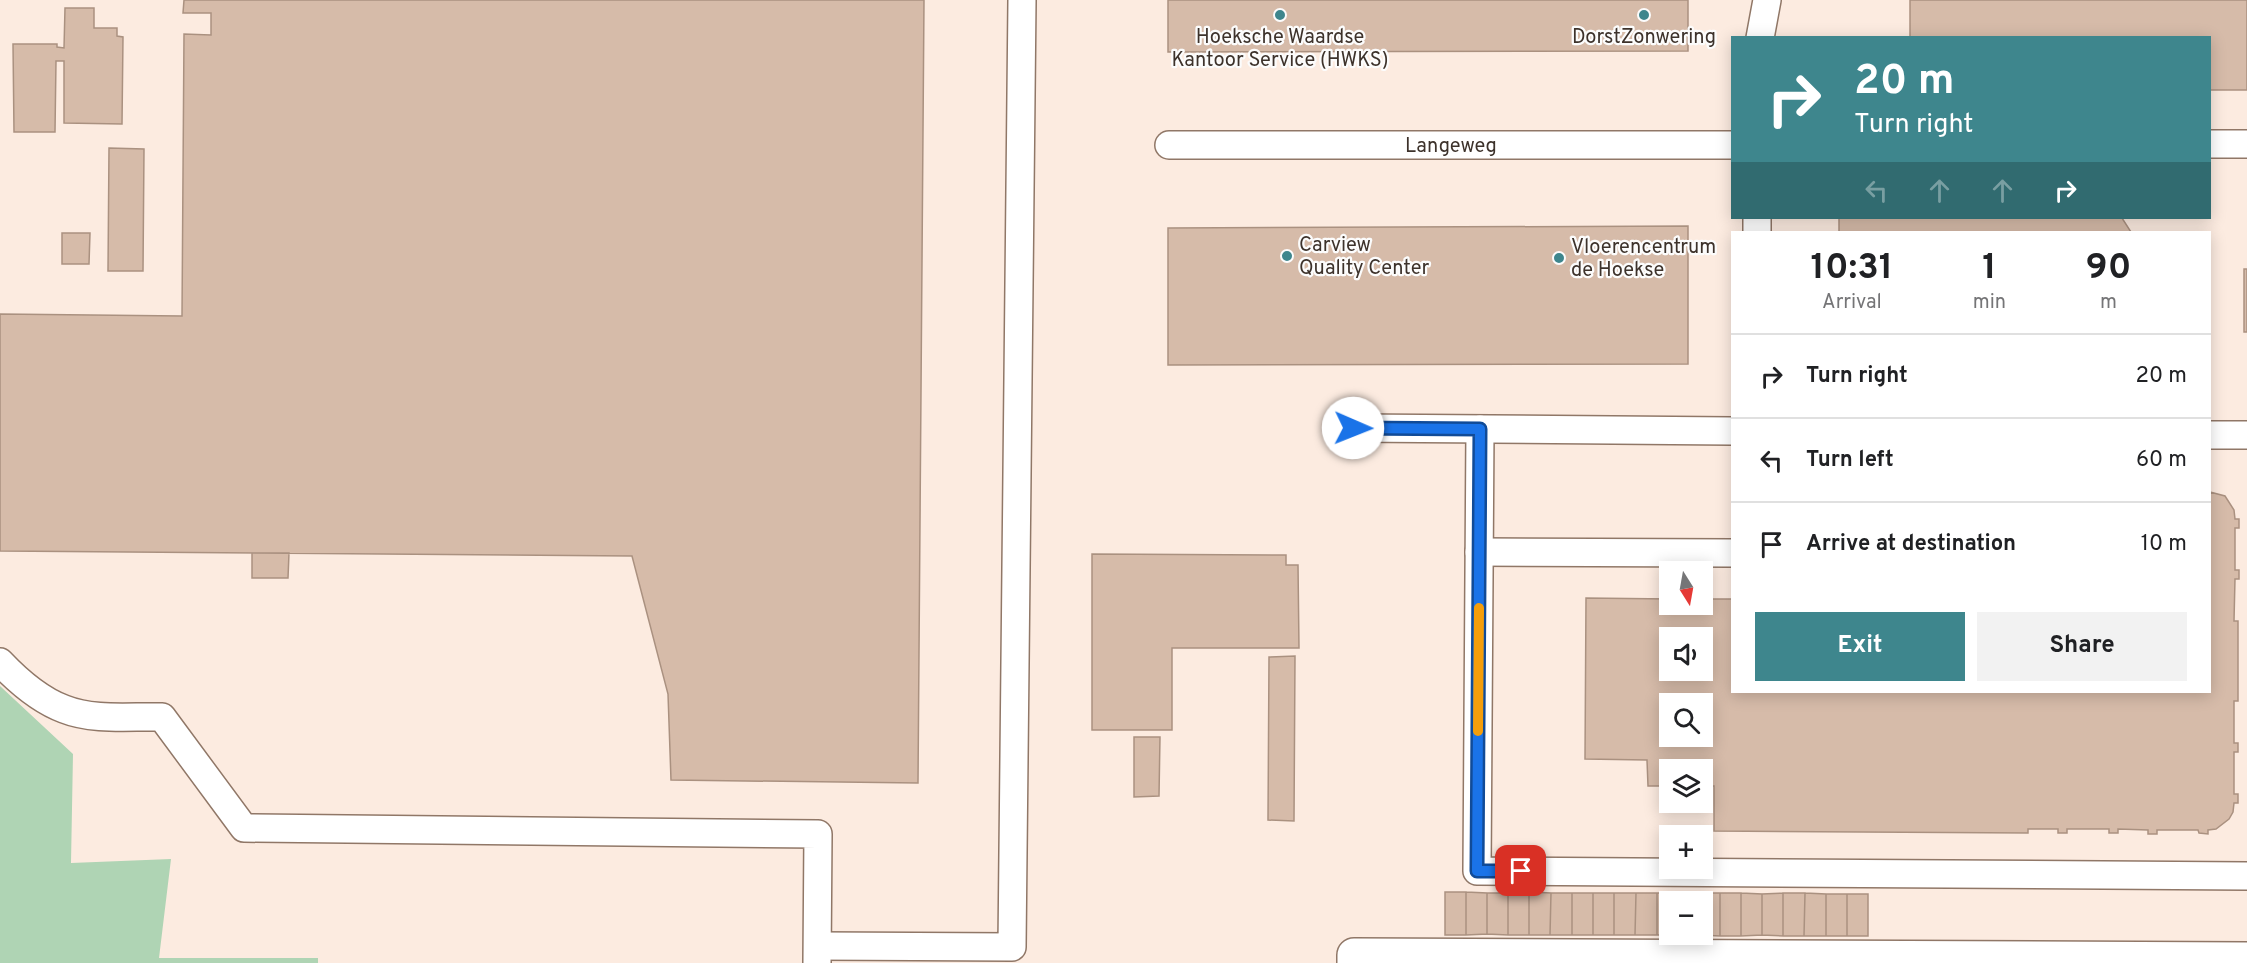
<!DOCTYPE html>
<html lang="en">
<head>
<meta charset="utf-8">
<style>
  body { margin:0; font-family:Overpass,sans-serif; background:#f2f2f2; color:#202124; height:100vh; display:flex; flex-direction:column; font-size:22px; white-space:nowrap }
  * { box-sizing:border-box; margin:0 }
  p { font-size:20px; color:#757577 }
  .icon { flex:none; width:33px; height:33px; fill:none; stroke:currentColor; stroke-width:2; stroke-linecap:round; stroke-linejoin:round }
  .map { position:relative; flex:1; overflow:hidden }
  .side { position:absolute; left:1731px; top:231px; width:480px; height:462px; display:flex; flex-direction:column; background:#fff; border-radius:0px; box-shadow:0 3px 15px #0003 }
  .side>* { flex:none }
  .banner { position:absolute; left:1731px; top:36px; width:480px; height:183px; border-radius:0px; box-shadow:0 3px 15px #0003; background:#3e868d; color:#fff; overflow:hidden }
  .needle { width:39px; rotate:169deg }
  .tools { position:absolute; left:1659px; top:561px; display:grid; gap:12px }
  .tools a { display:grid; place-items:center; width:54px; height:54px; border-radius:0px; background:#fff; box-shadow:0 3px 15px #0003; font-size:30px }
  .pin { position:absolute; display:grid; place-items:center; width:51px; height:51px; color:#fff; margin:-26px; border-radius:12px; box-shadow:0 3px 9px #0006 }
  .me { position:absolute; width:66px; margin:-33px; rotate:91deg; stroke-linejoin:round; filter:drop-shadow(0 0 4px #0008) }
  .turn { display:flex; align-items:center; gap:21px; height:126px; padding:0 24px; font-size:27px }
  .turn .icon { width:78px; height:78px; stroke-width:2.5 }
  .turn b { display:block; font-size:42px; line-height:51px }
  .lanes { display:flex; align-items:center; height:57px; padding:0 24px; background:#0003; justify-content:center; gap:30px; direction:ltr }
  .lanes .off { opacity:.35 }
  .eta { display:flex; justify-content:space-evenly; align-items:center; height:102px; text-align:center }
  .eta b { font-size:36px; font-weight:700; line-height:42px }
  .button { display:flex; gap:12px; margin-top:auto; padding:12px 24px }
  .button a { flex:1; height:69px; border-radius:0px; background:#3e868d; color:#fff; font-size:24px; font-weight:700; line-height:69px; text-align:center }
  .button a+a { background:#f2f2f2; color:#202124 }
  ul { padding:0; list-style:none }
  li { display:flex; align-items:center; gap:18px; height:84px; padding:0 24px; border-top:2px solid #e0e0e0 }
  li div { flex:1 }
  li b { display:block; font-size:22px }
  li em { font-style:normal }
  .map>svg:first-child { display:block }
</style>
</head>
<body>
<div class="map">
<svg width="2247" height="963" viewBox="0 0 2247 963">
  <rect width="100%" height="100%" fill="#fcebe0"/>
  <!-- green -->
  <path fill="#afd4b4" d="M0 686 73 754 71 863 171 859 159 958H318V963H0Z"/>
  <!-- building -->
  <path fill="#d6bba9" stroke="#aa9180" stroke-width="1.5" fill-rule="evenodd" d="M184 0H924L918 783 671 780 668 694 632 556 0 551V314L182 316 184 34 211 35V13H183Z
    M1168 0H1688V51L1168 52Z
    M1910 0H2247V90H2210V38H1910Z
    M65 8H94V28H117V36L123 37 122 124 64 123V61H56L55 132H14L13 44H57V47L64 48Z
    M109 148 144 149 143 271H108Z
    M1839 218H2122L2131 232H1839Z
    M1688 226V364L1168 365V228Z
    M62 233H90L89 264H62Z
    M2244 269H2247V332H2244Z
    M2210 492 2225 496 2234 510 2235 519H2239V528H2235V570H2239V579H2235L2234 621H2238V701H2234V743H2238V752H2234V794H2238V803H2234L2233 812 2229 819 2216 829 2208 830V834L2199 833 2198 830H2157V834H2148V830L2118 829V833H2109V829H2067V833H2058V829H2028V833L1714 831V786H1702V770H1670V786H1648L1647 760 1585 759 1586 598 1670 599V604H1702V599H1732V692H2210ZM1670 638H1702V670H1670ZM1670 704H1702V736H1670Z
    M252 553H289L288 578H252Z
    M1092 554 1286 555V565H1298L1299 648H1172V730H1092Z
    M1295 656 1294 821 1268 820 1269 657Z
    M1134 737H1160L1159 796 1134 797Z
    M1445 892H1466V935H1445Z
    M1466 892 1487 893V934L1466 935Z
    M1529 892V935H1508V893Z
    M1529 892 1551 893 1550 935H1529Z
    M1487 893H1508V935L1487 934Z
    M1551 893H1572V935H1550Z
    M1572 893H1593V935H1572Z
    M1593 893H1614V935H1593Z
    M1614 893H1636L1635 935H1614Z
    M1636 893H1657V935H1635Z
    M1657 893H1678V902H1670V934L1678 935H1657Z
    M1678 893H1699V902H1678Z
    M1699 893H1720V936L1699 935 1702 934V902H1699Z
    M1720 893H1741V936H1720Z
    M1741 893 1762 894V935L1741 936Z
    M1783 893V936L1762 935V894Z
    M1783 893H1805L1804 936H1783Z
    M1805 893 1826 894V936H1804Z
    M1826 894H1847V936H1826Z
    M1847 894H1868V936H1847Z"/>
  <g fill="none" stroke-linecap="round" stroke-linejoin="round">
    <defs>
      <g id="lane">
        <path d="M1760 38 1767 0"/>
        <path d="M2210 144H2247"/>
        <path id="s1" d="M1169 145H1732"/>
        <path d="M1757 218V232"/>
        <path d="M1353 428 1732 431"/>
        <path d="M1480 429 1477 871 2247 876"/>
        <path d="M2210 435H2247"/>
        <path d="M1479 552 1732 553"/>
        <path d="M0 662C18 681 40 700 64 709 94 721 131 716 162 717L244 828 818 834 817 962"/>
        <path d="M818 946 1012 947 1022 0"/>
      </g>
      <path id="street" d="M1354 963V955L2247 959"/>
    </defs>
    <!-- lane casing -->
    <use href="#lane" stroke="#907767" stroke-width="30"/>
    <!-- street casing -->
    <use href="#street" stroke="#907767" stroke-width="36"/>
    <!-- lane -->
    <use href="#lane" stroke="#fff" stroke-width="27"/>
    <!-- street -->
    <use href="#street" stroke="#fff" stroke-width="33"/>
  </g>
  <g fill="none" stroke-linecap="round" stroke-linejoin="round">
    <defs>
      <path id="route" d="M1353 428 1480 429 1477 871H1521"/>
    </defs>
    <!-- route casing -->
    <use href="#route" stroke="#114b97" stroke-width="15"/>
    <!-- route -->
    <use href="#route" stroke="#1a73e8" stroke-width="10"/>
    <!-- slow -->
    <path stroke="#f59e0b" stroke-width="10" d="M1478 731 1479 608"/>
  </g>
  <!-- markers -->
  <g fill="#3e868d" stroke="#fcfcfc" stroke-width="2">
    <circle cx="1280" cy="15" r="6"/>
    <circle cx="1644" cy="15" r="6"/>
    <circle cx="1287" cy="256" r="6"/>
    <circle cx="1559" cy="258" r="6"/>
  </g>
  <g text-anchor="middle" stroke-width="4.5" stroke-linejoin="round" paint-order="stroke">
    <!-- poi labels -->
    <g font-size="20" fill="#3d322b" stroke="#fcfcfc">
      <text x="1280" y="43">Hoeksche Waardse<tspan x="1280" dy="23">Kantoor Service (HWKS)</tspan></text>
      <text x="1644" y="43">DorstZonwering</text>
      <text x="1299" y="251" text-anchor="start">Carview<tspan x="1299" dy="23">Quality Center</tspan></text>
      <text x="1571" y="253" text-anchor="start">Vloerencentrum<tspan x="1571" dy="23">de Hoekse</tspan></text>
    </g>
    <!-- street labels -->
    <g font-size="20" fill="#3d322b" stroke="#fcfcfc">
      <text dy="7" stroke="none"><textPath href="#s1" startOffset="282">Langeweg</textPath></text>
    </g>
  </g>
</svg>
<div class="tools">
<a><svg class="needle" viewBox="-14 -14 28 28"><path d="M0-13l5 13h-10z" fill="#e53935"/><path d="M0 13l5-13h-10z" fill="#757577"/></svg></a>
<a><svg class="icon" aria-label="sound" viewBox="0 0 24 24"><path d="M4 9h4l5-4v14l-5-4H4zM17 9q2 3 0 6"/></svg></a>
<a><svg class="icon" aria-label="search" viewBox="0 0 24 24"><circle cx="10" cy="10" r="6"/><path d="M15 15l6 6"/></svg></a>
<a><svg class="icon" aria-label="layers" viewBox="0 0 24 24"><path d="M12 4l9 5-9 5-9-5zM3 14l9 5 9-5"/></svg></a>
<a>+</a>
<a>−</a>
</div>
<div class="pin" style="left:1521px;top:871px;background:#d93025"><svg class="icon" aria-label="arrive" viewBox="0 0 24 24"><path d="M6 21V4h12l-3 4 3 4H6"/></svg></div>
<svg class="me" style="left:1353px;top:428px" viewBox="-20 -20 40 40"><circle r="19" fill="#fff"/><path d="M0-13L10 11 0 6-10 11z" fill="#1a73e8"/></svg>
<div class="banner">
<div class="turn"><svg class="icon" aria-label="right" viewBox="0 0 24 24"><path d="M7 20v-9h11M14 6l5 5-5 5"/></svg><div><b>20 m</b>Turn right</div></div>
<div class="lanes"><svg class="icon off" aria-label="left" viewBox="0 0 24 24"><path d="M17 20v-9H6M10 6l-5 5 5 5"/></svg><svg class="icon off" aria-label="ahead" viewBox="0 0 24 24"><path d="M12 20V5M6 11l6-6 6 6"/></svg><svg class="icon off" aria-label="ahead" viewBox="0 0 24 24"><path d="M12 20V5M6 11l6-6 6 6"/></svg><svg class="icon" aria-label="right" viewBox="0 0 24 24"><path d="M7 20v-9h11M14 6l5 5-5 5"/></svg></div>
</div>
<section class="side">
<div class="eta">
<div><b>10:31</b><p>Arrival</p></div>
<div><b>1</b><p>min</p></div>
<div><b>90</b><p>m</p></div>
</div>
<ul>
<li><svg class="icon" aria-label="right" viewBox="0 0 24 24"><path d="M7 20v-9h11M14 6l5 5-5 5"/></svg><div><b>Turn right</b></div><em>20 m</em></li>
<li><svg class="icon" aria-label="left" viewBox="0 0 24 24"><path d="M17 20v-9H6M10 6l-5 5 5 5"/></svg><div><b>Turn left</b></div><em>60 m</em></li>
<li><svg class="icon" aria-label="arrive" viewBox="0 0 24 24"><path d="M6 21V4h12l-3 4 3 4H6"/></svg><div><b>Arrive at destination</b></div><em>10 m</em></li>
</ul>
<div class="button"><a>Exit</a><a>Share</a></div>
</section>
</div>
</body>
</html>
